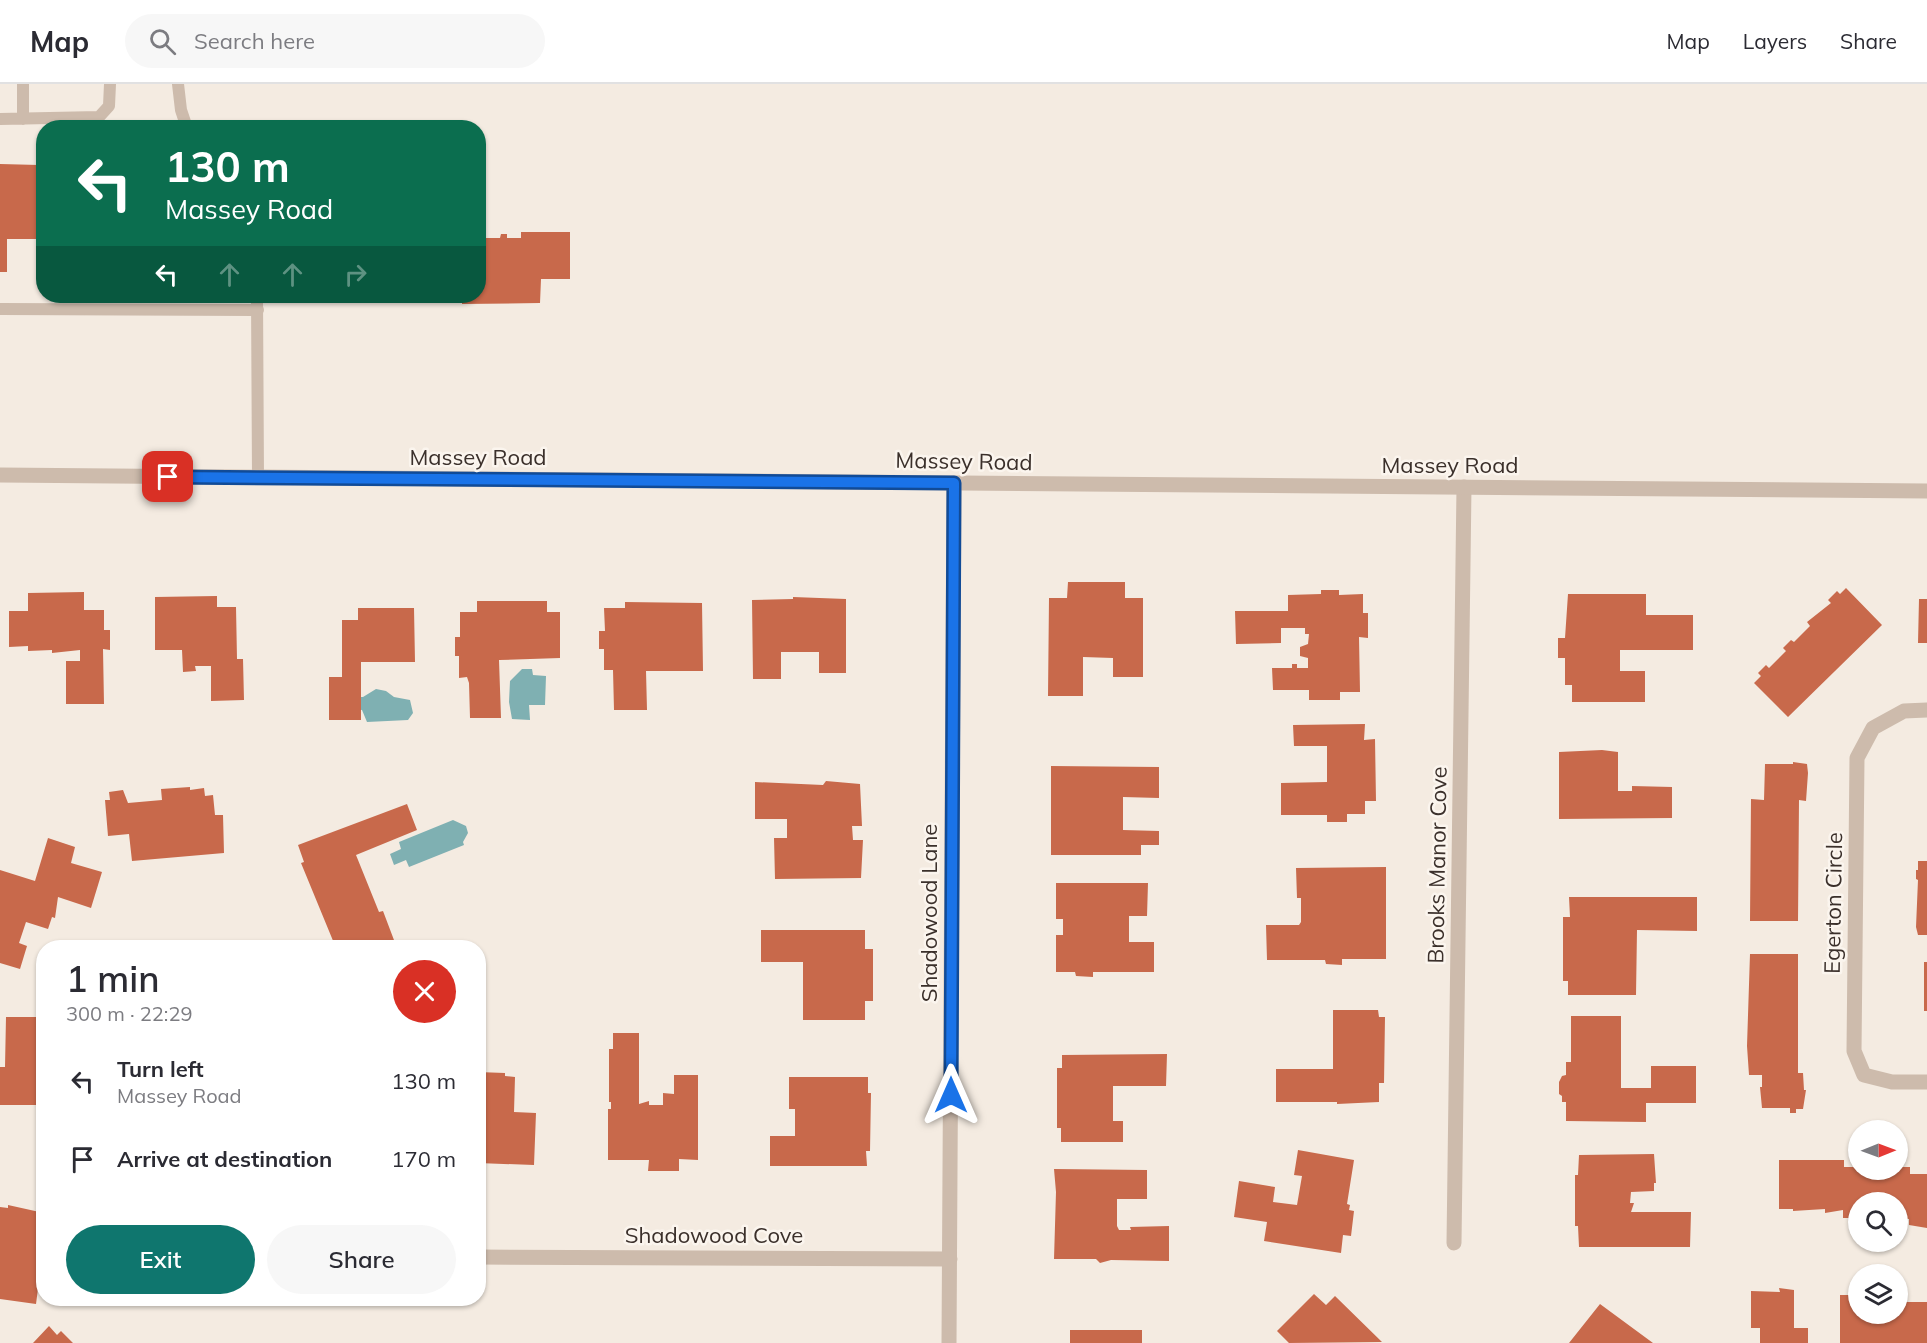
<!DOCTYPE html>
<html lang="en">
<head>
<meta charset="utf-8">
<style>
  body { margin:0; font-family:Mulish,sans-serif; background:#f7f7f7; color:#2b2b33; height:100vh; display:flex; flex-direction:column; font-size:22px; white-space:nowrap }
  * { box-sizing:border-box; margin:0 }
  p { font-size:20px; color:#7c7c81 }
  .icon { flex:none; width:33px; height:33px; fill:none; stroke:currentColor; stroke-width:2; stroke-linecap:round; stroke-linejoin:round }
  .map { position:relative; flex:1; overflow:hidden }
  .sheet { position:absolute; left:36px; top:856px; width:450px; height:366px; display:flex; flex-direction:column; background:#fff; border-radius:24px; box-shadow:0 2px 4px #0004 }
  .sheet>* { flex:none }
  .banner { position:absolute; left:36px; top:36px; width:450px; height:183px; border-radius:24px; box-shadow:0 2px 4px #0004; background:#0b6e4f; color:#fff; overflow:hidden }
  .needle { width:39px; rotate:89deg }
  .tools { position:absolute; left:1848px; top:1036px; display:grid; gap:12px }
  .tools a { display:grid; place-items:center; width:60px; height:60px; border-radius:50%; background:#fff; box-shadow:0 2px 4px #0004; font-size:30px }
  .pin { position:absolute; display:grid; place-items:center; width:51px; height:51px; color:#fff; margin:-26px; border-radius:12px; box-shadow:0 3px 9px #0006 }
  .me { position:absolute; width:66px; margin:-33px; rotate:0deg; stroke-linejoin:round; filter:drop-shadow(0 0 4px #0008) }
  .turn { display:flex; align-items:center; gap:21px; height:126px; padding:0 30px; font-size:27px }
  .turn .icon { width:78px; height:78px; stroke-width:2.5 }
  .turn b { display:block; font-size:42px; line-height:51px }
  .lanes { display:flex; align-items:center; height:57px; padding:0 30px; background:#0003; justify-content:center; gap:30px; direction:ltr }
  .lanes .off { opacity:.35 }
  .round { display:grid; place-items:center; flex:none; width:63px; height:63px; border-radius:32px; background:#f7f7f7 }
  .summary { display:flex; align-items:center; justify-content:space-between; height:102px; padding:0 30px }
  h1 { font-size:36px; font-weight:600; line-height:45px }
  .cta { display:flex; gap:12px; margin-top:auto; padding:12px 30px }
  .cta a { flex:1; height:69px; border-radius:36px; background:#0f766e; color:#fff; font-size:24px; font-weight:600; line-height:69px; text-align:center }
  .cta a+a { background:#f7f7f7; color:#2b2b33 }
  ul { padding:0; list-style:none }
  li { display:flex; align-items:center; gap:18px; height:78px; padding:0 30px }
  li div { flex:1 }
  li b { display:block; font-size:22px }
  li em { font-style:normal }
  header { display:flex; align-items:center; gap:36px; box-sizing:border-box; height:84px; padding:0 30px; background:#fff; border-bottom:2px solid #e1e1e2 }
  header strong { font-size:28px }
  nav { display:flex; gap:33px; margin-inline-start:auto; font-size:21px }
  .search { width:420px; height:54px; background:#f7f7f7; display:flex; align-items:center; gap:15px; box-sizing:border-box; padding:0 21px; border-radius:33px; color:#7c7c81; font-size:22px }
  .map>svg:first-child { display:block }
</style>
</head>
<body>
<header>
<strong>Map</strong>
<div class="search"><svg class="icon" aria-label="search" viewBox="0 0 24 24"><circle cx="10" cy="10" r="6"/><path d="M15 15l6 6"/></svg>Search here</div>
<nav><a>Map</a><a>Layers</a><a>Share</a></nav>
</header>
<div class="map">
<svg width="1927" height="1259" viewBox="0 0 1927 1259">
  <rect width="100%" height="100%" fill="#f4ebe1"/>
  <!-- water -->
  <path fill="#7fb0b2" d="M522 585H532L533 591 546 592 545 621H529L530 636 512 635 509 618 510 597Z
    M376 605 386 607 394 613 410 616 413 629 408 636 367 638 362 626 353 625 354 613H363Z
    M453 736 466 742 468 749 463 758 464 761 409 783 406 776 394 781 390 770 401 765 399 758Z"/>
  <!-- building -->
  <path fill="#c8694b" d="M39 67H44V155H7V188H0V80L39 81Z
    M521 148H570V195H541L540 219 462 220V212H478V154H500L501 150H507V154H521Z
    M1068 498H1125V514H1143V593H1113V574L1083 573V612H1048L1049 514H1067Z
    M1846 504 1882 541 1788 633 1754 599 1761 592 1758 589 1766 581 1769 584 1786 567 1783 564 1791 556 1794 558 1810 542 1807 538 1831 519 1828 516 1837 507 1840 510Z
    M1321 506H1339V511L1363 510V529H1368V554L1359 553 1360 608H1340V616H1309V606H1273L1272 584H1292V580H1297V584H1308V574L1300 572V563L1308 560 1309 550H1305V544H1281V559L1236 560 1235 527H1288V511L1321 510Z
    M84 508V526H104V546H110V566L103 565 104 620H66V577H80V566L52 569V566L28 567V562L9 563V527H28V509Z
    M1568 510H1646V531H1693V566H1620V587H1645V618H1572V601H1565V574H1558V554H1565Z
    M217 512V523H236L237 575H243L244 616 211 617V582H195L196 587 183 588 182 566H155V513Z
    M793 513 846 515V589H819V568H781V595H753L752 516 793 515Z
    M1919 515H1927V559H1918Z
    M477 517H547V528H560V574L499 576 501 634H470L469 599 467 593 459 594V572H455V553H460V528H477Z
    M625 518 702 519 703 587H646L647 626H614L613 586H604V565H599V547H605L604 524H625Z
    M358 524H414L415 578H361V636H329V593H342V536H358Z
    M1365 640 1364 656 1375 655 1376 717H1365V730H1347V738H1327V731H1281V699L1327 698V662H1294L1293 641Z
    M1602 666 1618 668V707H1632V702L1672 703V734L1559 735V668Z
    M1793 678 1807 680 1808 689 1806 717 1799 716 1798 837H1750L1751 715 1764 716 1765 680H1793Z
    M1051 682 1159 683V714L1123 713V746L1159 747V761H1141V771H1051Z
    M826 697 860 700 862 742H852L853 756H863L861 794 775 795 774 754H787V735H755V698L823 701Z
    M190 703V706L204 704 205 712 213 711 215 731H223L224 769 132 777 129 750 108 752 105 716H110L109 708 123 706 128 719 162 716 161 705Z
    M407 720 417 746 356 771 379 828 383 827 397 864H336L301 779 304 778 298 761Z
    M48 754 75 763 71 779 102 788 91 824 58 813 55 834 52 833 48 845 26 838 19 859 27 862 20 885 0 879V786L35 797Z
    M1918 777H1927V851H1918L1916 843 1918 796 1916 795V786H1918Z
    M1386 783V875H1342V881L1326 880 1325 876H1267L1266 841H1299L1301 838V814H1297L1296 784Z
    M1056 799H1148L1147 832H1129V858H1154V888H1093V893L1076 892 1075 888H1056V851H1063V835H1056Z
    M1569 813H1697V847L1637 846 1636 911H1568V897H1563V833H1570Z
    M761 846H865V865H873V917H865V936H803V878H761Z
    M1750 870H1798V989H1803L1804 1006H1806L1803 1025H1796V1029H1790V1024H1762L1760 1003H1762V991H1749L1747 962Z
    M1924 878H1927V927H1924Z
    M1333 926H1378L1379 933H1385L1384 999H1379V1018L1337 1020V1018H1276V985H1333Z
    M1571 932H1621V1004H1651V982H1696V1019H1646V1038L1566 1037V1018H1562V1012L1559 1010V998L1562 992 1566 991V978H1571Z
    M6 933H44L41 1000H44V1021H0V983H5Z
    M613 949H639V1020L649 1017V1021H663V1009L674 1010V991H698V1076L679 1075V1087H648L649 1076H608V1025H611V1018H609V965H613Z
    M1167 970 1166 1002H1113V1037H1123V1058H1061V1044H1057V984H1062V971Z
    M478 988 505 989V992L515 993 514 1028 536 1029 534 1081 478 1079Z
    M789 993H868V1009H871L870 1067H866L867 1082H770V1052H795V1025H789Z
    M1298 1066 1354 1076 1347 1120 1350 1121 1349 1126 1354 1127 1351 1152 1343 1151 1341 1169 1264 1157 1267 1138 1234 1133 1239 1097 1275 1103 1273 1118 1297 1121 1302 1092 1294 1091Z
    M1654 1070 1656 1099H1654V1107L1631 1108 1630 1119H1634L1631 1128H1691L1690 1163H1579L1578 1142H1575V1091H1578L1579 1071Z
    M1779 1076H1844V1083H1858V1086H1898V1083H1910V1090H1927V1144L1909 1141V1135L1898 1134V1119H1858V1134H1843V1126L1825 1129V1125L1793 1127V1125H1779Z
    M1054 1085 1147 1086V1115H1117V1142L1119 1146H1131L1130 1143 1169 1142V1177L1111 1176 1100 1179 1096 1175H1054L1056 1108Z
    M8 1121 44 1129V1198L39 1197 36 1220 0 1215V1123L8 1124Z
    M1779 1204 1794 1206V1244H1808V1259H1760V1244H1751V1207L1780 1208Z
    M1314 1210 1326 1221 1335 1212 1382 1258 1289 1259 1277 1247Z
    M1840 1211H1858V1230H1898V1211H1901V1218H1927V1259H1840Z
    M1600 1220 1653 1259H1569Z
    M49 1242 57 1251 61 1247 73 1259H33Z
    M1070 1246H1142V1259H1070Z"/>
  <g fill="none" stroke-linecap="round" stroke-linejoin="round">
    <!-- service -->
    <path stroke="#cdbbac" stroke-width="12" d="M178 0 181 26 187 44
      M0 35 99 33 109 22 110 0
      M23 35V0
      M257 212 258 394
      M0 225 258 226"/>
    <!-- minor -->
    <path stroke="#cdbbac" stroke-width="15" d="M1927 626 1904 627 1873 644 1857 674 1854 967 1864 991 1892 998H1927
      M1454 1159 1464 403
      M478 1173 950 1175
      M949 1259 954 399"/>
    <!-- tertiary -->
    <path stroke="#cdbbac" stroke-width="15" d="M0 391 1927 407"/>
  </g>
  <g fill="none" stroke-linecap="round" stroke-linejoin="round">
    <defs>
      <path id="route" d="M168 393 954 399 951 1011"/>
    </defs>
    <!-- route casing -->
    <use href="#route" stroke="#114b97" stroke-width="15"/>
    <!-- route -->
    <use href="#route" stroke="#1a73e8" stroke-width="10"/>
  </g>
  <g text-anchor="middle" stroke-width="5" stroke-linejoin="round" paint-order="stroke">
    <!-- street labels -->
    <g font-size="22" fill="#3b302b" stroke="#fbf5ee">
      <text x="478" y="381">Massey Road</text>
      <text transform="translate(964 377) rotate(1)" y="8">Massey Road</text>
      <text x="1450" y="389">Massey Road</text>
      <text transform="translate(1437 781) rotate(-89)" y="8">Brooks Manor Cove</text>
      <text transform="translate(1833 819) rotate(-89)" y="8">Egerton Circle</text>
      <text transform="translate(929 829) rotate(-90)" y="8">Shadowood Lane</text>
      <text x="714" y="1159">Shadowood Cove</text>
    </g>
  </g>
</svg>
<div class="tools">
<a><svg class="needle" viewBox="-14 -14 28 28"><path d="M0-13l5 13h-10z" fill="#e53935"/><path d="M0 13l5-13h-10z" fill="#7c7c81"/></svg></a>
<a><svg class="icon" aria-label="search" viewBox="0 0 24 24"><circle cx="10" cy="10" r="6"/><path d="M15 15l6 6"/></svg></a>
<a><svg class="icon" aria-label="layers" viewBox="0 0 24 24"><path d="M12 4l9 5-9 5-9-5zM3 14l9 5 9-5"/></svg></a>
</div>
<div class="pin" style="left:168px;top:393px;background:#d93025"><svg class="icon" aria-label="arrive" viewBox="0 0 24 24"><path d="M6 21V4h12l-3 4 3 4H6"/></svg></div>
<svg class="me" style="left:951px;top:1011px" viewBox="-20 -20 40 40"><path d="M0-17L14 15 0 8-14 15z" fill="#1a73e8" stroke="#fff" stroke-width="4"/></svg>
<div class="banner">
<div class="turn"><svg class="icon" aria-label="left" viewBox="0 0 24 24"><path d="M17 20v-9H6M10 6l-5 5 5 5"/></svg><div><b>130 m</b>Massey Road</div></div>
<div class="lanes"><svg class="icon" aria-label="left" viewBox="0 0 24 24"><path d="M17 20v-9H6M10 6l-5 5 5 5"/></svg><svg class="icon off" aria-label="ahead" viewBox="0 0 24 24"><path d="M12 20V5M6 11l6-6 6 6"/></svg><svg class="icon off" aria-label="ahead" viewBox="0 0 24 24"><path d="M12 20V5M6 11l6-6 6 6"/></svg><svg class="icon off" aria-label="right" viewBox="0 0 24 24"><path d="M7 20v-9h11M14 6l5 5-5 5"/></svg></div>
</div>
<section class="sheet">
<div class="summary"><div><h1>1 min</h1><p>300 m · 22:29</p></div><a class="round" style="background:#d93025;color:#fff"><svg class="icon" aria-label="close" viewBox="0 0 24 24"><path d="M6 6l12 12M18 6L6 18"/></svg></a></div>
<ul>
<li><svg class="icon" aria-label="left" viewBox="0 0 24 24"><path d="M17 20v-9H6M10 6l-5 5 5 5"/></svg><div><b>Turn left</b><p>Massey Road</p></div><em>130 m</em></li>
<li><svg class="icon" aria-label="arrive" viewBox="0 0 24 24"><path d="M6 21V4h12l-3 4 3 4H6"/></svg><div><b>Arrive at destination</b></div><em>170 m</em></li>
</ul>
<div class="cta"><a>Exit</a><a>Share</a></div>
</section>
</div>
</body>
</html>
